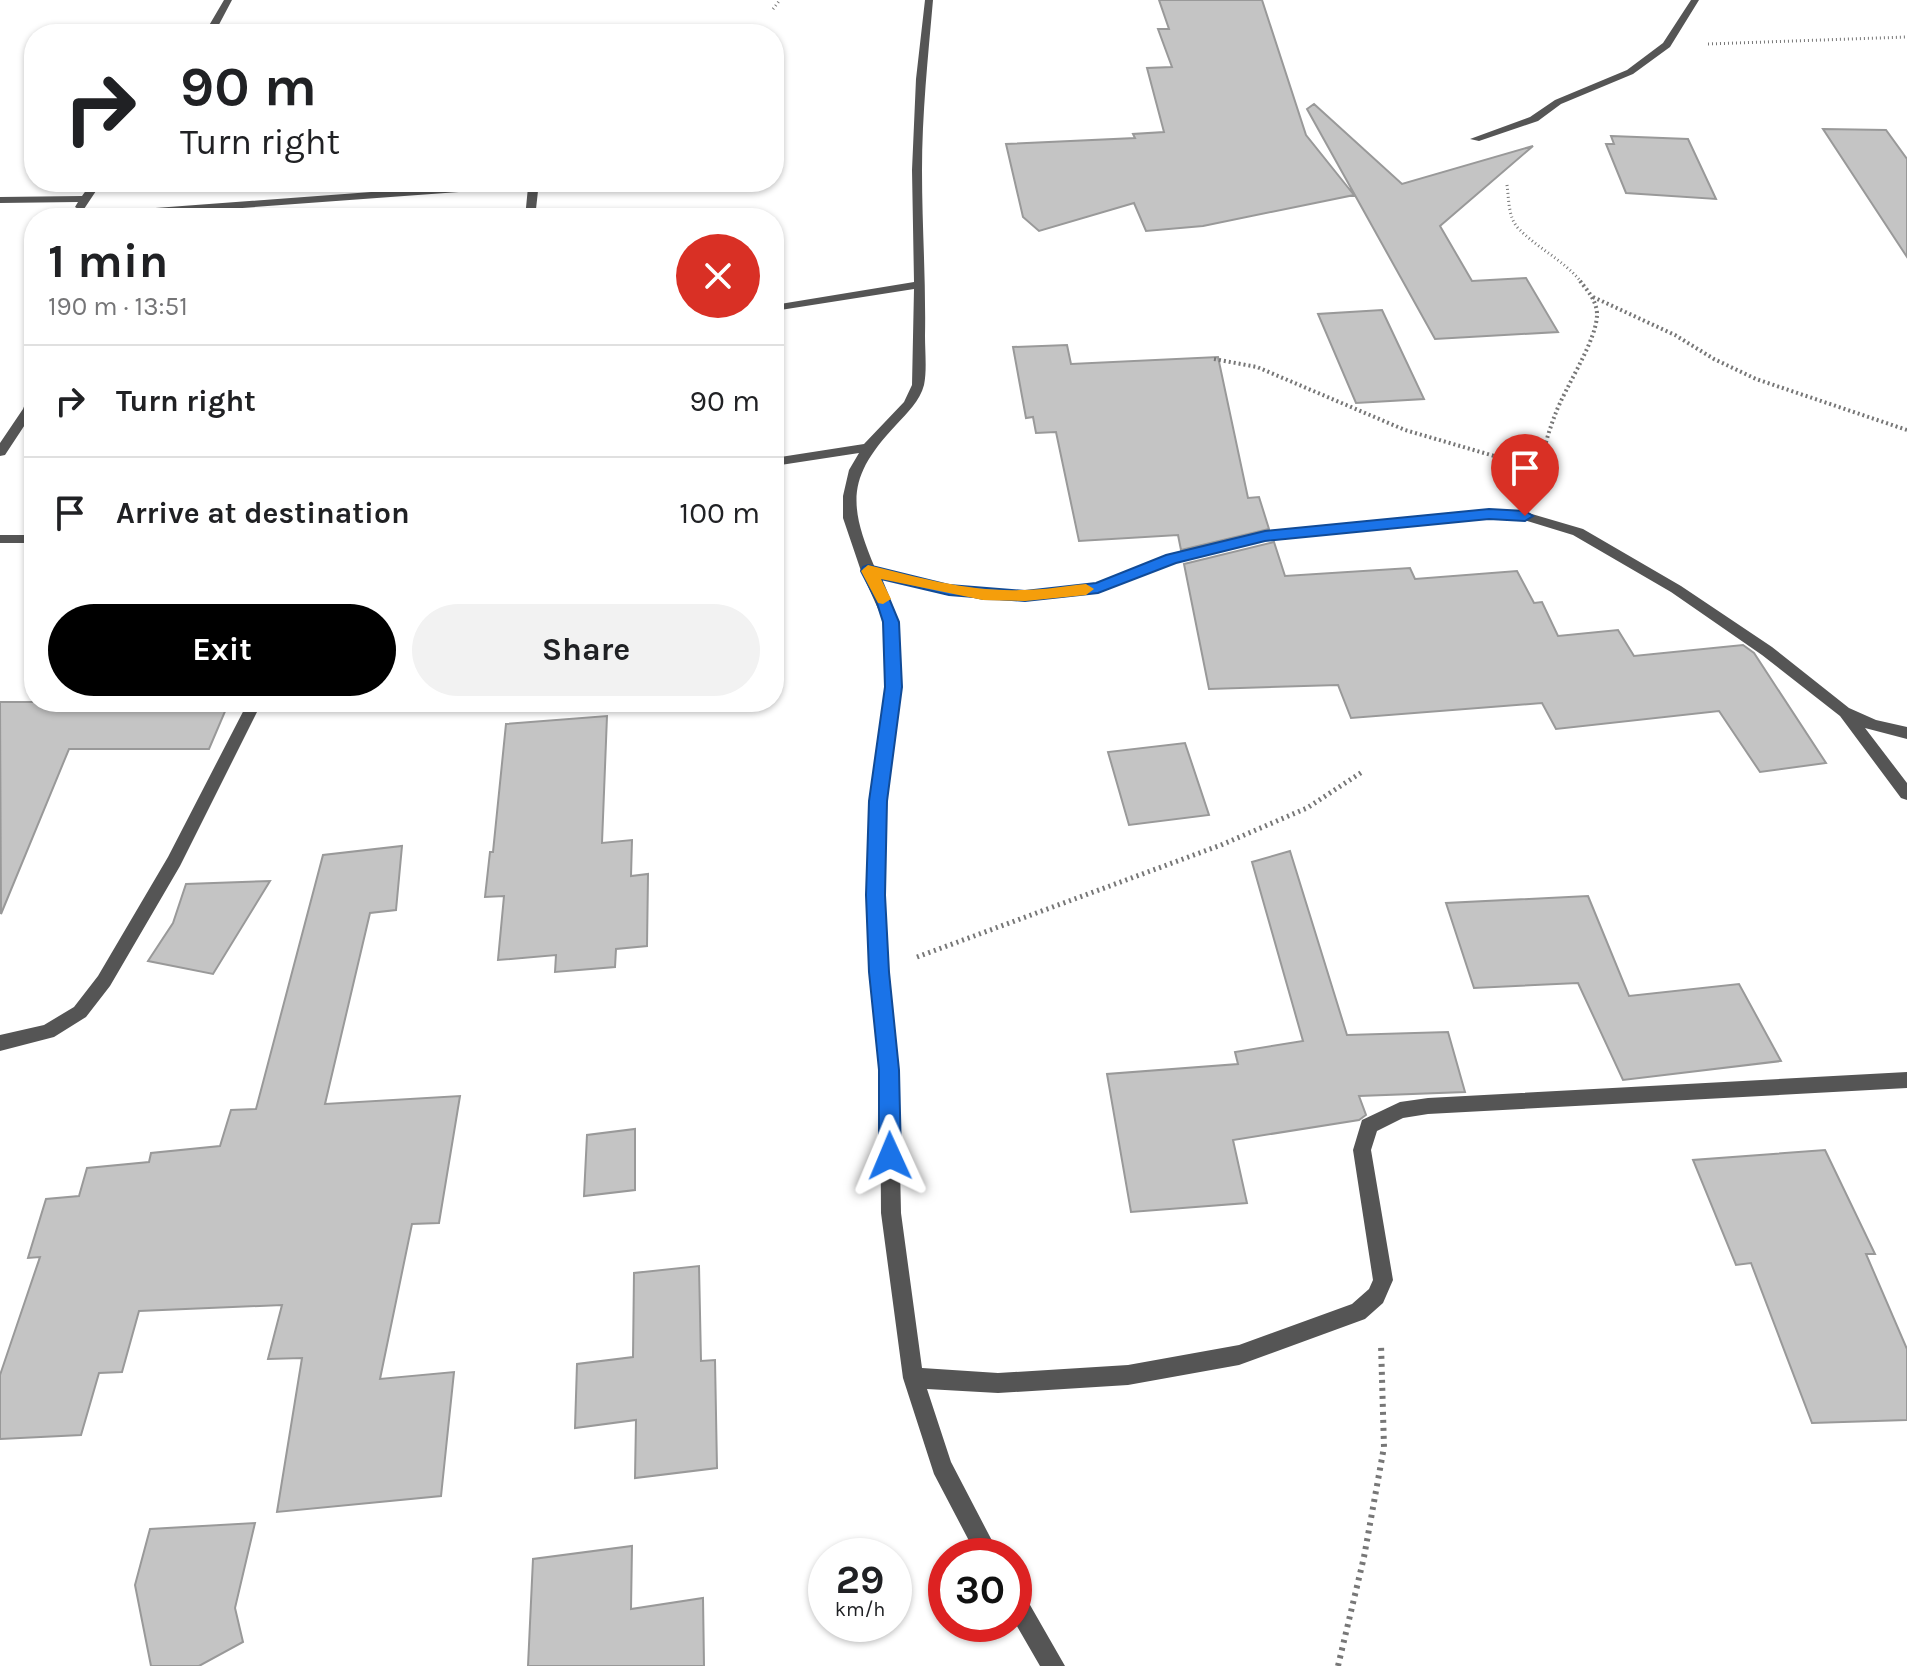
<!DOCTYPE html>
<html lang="en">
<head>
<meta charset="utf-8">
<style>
  body { margin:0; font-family:Karla,sans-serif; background:#f2f2f2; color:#202124; height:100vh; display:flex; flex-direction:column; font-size:30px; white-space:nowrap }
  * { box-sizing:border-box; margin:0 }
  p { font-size:26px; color:#757577 }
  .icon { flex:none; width:44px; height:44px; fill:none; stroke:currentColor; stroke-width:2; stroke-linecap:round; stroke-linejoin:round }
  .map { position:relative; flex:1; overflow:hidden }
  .details { position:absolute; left:24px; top:208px; width:760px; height:504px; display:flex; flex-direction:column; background:#fff; border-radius:32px; box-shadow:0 2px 6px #0004 }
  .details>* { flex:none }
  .hud { position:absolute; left:24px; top:24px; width:760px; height:168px; border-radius:32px; box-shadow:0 2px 6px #0004; background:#fff; color:#202124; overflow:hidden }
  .speed { position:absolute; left:808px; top:1538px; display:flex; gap:16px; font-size:40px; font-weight:700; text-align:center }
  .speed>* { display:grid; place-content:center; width:104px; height:104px; border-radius:50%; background:#fff; box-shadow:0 2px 6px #0004; line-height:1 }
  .speed small { font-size:20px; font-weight:400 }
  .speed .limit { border:12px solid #d22; background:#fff; color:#111 }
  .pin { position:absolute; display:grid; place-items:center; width:68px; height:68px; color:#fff; margin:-82px -34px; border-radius:50% 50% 50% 0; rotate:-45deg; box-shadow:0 0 8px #0007 }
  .pin .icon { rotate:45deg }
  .me { position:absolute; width:88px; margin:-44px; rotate:359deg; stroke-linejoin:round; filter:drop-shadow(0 0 6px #0008) }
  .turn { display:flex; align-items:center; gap:28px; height:168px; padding:0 24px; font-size:36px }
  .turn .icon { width:104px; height:104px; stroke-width:2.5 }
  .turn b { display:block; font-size:56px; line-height:68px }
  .round { display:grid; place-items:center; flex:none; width:84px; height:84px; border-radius:42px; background:#f2f2f2 }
  .headline { display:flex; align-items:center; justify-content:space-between; height:136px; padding:0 24px }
  h1 { font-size:48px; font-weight:700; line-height:60px }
  .cta { display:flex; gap:16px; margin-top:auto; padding:16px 24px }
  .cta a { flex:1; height:92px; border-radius:48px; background:#000; color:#fff; font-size:32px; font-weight:700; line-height:92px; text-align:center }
  .cta a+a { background:#f2f2f2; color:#202124 }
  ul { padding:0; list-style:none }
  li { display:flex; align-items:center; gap:24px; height:112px; padding:0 24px; border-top:2px solid #e0e0e0 }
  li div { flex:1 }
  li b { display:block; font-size:30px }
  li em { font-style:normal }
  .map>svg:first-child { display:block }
</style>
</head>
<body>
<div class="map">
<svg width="1907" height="1666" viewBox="0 0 1907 1666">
  <rect width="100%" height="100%" fill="#fff"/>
  <!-- building -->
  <path fill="#c4c4c4" stroke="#999" stroke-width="2" d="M1159 0H1262L1306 135 1354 195 1203 226 1146 231 1134 203 1039 231 1023 217 1006 144 1135 138 1133 134 1164 132 1147 68 1172 67 1158 29H1169Z
    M1314 104 1402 184 1533 146 1440 226 1472 281 1526 278 1558 332 1435 339 1307 109Z
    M1823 129 1886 130 1907 159V257Z
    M1611 136 1688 139 1716 199 1626 193 1606 144H1614Z
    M1382 310 1424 399 1356 403 1318 314Z
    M1067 345 1071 364 1218 357 1248 498 1259 497 1269 529 1181 550 1178 535 1079 541 1056 432 1036 433 1033 417 1026 418 1013 347Z
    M1274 542 1285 576 1410 568 1415 579 1517 571 1534 603 1542 602 1558 636 1618 630 1634 656 1743 645 1754 653 1826 763 1760 772 1719 711 1556 729 1542 703 1351 718 1338 685 1209 689 1184 564Z
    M0 702H229L209 749H69L1 914Z
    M607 716 602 843 632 840 631 876 648 874 647 946 616 949 615 967 555 972 556 955 498 960 504 896 485 897 490 852H493L506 724Z
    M1185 743 1209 815 1129 825 1108 752Z
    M402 846 396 910 370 913 325 1104 460 1096 439 1223 412 1224 380 1379 454 1372 441 1496 277 1512 302 1358 268 1359 282 1305 139 1311 122 1372 99 1373 81 1435 0 1439V1375L40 1257 28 1258 46 1199 79 1196 87 1168 149 1162 151 1153 220 1146 231 1110 256 1109 323 855Z
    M1290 851 1347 1035 1448 1032 1465 1092 1359 1096 1366 1115 1359 1120 1233 1140 1247 1203 1131 1212 1107 1074 1238 1064 1235 1052 1303 1041 1252 862Z
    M270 881 213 974 148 961 173 923 186 884Z
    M1588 896 1629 996 1739 984 1781 1061 1623 1080 1578 983 1474 988 1446 903Z
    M635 1129V1190L584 1196 587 1135Z
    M1825 1150 1875 1254H1866L1907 1349V1420L1812 1423 1751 1263 1736 1265 1693 1160Z
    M699 1266 701 1361 715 1360 717 1468 635 1478 636 1420 575 1428 577 1364 633 1357 634 1273Z
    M255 1523 235 1608 243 1642 199 1666H151L135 1585 150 1529Z
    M632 1546 631 1609 703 1598 704 1666H528L533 1559Z"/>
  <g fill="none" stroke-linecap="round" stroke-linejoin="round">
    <!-- path-far3 -->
    <path stroke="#777" stroke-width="3" stroke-dasharray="1 3" stroke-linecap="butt" d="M773 9 780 0
      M1708 44 1907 37
      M1507 185C1509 199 1508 217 1518 228 1538 249 1564 260 1582 283"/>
    <!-- path-far2 -->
    <path stroke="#777" stroke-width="4" stroke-dasharray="2 3" stroke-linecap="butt" d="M1593 297 1675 335 1714 359 1756 379 1907 430
      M1214 359 1257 367 1405 430 1539 469
      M1534 486C1541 462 1546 438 1555 415 1565 387 1598 339 1597 313 1596 300 1588 291 1580 281"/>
    <!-- path-far1 -->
    <path stroke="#777" stroke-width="5" stroke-dasharray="2 4" stroke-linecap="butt" d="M917 957 1221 845 1307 808 1362 772"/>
    <!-- path -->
    <path stroke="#777" stroke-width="6" stroke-dasharray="3 5" stroke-linecap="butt" d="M1338 1666 1364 1557 1384 1447 1381 1344"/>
    <!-- street -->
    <path fill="#555" fill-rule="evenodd" d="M224 0H232L214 34H204Z
      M925 0H933C928 57 922 114 922 171 922 226 926 281 925 336 925 351 927 371 924 385 920 401 907 413 896 425 847 477 848 504 875 568L949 585 983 590 1025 591 1096 583 1167 556 1265 532 1489 510 1525 512 1583 529 1681 586 1772 647 1849 708 1876 720 1907 727V739L1865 728 1907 783V800L1901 798 1840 716 1762 655 1671 592 1573 535 1524 520 1489 518 1265 540 1176 563 1098 593 1066 597 1025 601 983 600 880 578 898 622 901 687 886 801 884 895 888 972 898 1070 901 1213 922 1368 998 1373 1128 1365 1239 1345 1352 1304 1369 1289 1373 1280 1353 1150 1362 1120 1400 1102 1428 1098 1907 1072V1088L1428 1114 1403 1118 1377 1131 1371 1150 1393 1280 1383 1303 1365 1319 1239 1365 1128 1385 998 1393 927 1389 951 1462 1000 1556H977L934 1474 903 1378 881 1213 880 1070 870 972 868 895 870 801 887 687 884 622 861 571 843 518V496L849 470 859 453 774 466V458L864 444 904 402 912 385 914 289 774 311V305L914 282 912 170 916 79Z
      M1691 0H1699L1670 47 1633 74 1561 104 1538 121 1479 141 1470 139 1530 117 1555 100 1627 70 1663 43Z
      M92 182H102L84 209 80 210 75 207 78 202 0 203V197L82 196Z
      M505 182H539L535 218H525L528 187 105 218 70 217 75 214Z
      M34 392V411L5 455 0 456V443L23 409 28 396Z
      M0 535H34V543H0Z
      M248 702H262L180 866 110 986 86 1017 54 1037 0 1051V1035L44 1025 74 1007 98 976 168 857Z
      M1014 1588 1022 1591 1065 1666H1040L1014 1621Z"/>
  </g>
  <!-- route -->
  <path fill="#1a73e8" stroke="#114b97" stroke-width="2" d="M1489 509 1525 511 1533 516 1525 521 1489 519 1265 541 1176 563 1098 593 1025 601 949 595 881 579 899 622 902 687 887 801 885 895 889 972 899 1070 901 1156 898 1163 890 1166 882 1163 879 1156V1070L869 972 866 895 869 801 885 687 883 622 876 600 861 571 863 567 868 565 949 585 1025 591 1096 583 1166 555 1265 531Z"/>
  <!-- slow -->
  <path fill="#f59e0b" d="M868 565C920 578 970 592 1023 590 1044 590 1065 586 1086 584L1094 589 1086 595 1025 601 983 600 881 579 891 599 883 604 878 603 861 571Z"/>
</svg>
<div class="speed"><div>29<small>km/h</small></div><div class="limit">30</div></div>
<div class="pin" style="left:1525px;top:516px;background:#d93025"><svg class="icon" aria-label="arrive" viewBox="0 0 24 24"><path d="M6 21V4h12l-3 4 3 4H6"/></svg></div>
<svg class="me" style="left:890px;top:1156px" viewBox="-20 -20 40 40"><path d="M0-17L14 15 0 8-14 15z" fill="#1a73e8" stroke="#fff" stroke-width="4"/></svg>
<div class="hud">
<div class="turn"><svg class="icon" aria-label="right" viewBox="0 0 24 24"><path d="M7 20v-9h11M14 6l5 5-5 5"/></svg><div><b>90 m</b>Turn right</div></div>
</div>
<section class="details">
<div class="headline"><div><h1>1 min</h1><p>190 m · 13:51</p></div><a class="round" style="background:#d93025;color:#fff"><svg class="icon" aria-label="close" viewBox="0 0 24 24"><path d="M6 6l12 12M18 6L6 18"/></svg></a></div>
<ul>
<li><svg class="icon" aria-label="right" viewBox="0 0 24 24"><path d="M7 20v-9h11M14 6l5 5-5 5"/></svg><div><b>Turn right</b></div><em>90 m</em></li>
<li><svg class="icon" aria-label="arrive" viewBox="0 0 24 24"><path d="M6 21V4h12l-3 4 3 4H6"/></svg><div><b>Arrive at destination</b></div><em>100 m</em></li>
</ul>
<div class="cta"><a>Exit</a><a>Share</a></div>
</section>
</div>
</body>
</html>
